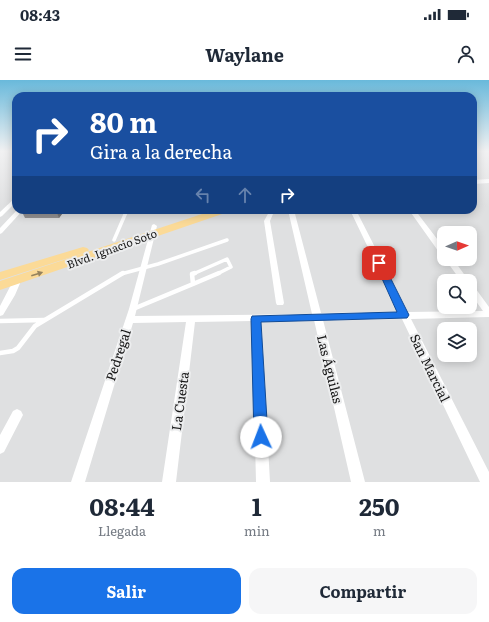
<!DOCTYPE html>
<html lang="es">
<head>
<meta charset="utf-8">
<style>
  body { margin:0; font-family:Literata,serif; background:#f6f6f7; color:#1f2937; height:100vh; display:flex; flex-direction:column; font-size:15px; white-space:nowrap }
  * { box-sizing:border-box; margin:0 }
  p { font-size:13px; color:#747a83 }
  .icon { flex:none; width:22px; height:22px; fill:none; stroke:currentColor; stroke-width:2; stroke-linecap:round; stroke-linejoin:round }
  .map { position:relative; height:402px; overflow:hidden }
  .drawer { display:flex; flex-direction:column; background:#fff; flex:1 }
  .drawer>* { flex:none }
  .banner { position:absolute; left:12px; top:12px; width:465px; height:122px; border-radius:12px; box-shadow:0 2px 10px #0003; background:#1a4fa0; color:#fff; overflow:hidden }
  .needle { width:26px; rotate:88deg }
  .buttons { position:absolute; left:437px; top:146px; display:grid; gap:8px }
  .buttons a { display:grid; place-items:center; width:40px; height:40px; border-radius:8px; background:#fff; box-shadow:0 2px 10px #0003; font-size:20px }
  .pin { position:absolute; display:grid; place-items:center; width:34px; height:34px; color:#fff; margin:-17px; border-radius:8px; box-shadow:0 2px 6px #0006 }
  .me { position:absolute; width:44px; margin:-22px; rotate:358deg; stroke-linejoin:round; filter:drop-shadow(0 0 3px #0008) }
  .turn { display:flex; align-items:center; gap:14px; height:84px; padding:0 12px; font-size:18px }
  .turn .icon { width:52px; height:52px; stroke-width:2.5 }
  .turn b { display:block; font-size:28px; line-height:34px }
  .lanes { display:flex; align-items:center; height:38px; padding:0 12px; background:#0003; justify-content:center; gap:20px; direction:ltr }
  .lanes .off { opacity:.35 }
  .eta { display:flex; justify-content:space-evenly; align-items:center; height:68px; text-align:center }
  .eta b { font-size:24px; font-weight:700; line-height:28px }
  .primary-button { display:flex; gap:8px; margin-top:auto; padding:8px 12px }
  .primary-button a { flex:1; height:46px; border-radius:12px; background:#1a73e8; color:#fff; font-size:16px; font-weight:700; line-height:46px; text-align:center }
  .primary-button a+a { background:#f6f6f7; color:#1f2937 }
  .status { display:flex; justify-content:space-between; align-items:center; height:28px; padding:0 20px; background:#fff; direction:ltr }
  .status svg { height:11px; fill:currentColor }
  header { display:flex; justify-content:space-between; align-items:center; height:52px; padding:0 12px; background:#fff; font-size:18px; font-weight:700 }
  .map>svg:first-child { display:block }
</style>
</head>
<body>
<div class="status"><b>08:43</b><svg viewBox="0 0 49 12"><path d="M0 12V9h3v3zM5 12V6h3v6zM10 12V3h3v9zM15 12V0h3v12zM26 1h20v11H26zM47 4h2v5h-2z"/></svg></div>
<header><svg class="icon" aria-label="menu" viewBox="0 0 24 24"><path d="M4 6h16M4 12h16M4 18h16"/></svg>Waylane<svg class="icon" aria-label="person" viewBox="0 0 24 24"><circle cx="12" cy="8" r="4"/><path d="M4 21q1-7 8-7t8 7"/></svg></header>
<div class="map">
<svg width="489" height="402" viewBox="0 0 489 402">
  <rect width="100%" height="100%" fill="#dfe0e1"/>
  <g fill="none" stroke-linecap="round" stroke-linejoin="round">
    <!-- service-far1 -->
    <path stroke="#fff" stroke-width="3.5" d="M114 160 127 130
      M121 194 158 184 227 160
      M193 194 227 179 231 187 217 194"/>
    <!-- service -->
    <path stroke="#fff" stroke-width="4.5" d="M193 204 192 194 195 193
      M193 204 219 193
      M133 229 193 204
      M0 241 44 240
      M0 273 13 271 18 268 35 246 123 193"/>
    <!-- minor -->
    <path fill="#fff" fill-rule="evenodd" d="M489 99V103L473 104V100Z
      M16 117V122L2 136 0 137V132Z
      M17 130H23L2 153 0 154V148Z
      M276 130H286L273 134 270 141 284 223 283 225H277L276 223 264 141 269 132Z
      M288 130H294L321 233 399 232 350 130H356L408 232 483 231 470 213V204L473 205 489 227V237L411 239 489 392V402H480L402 239 323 240 365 402H351L314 240 261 241 270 402H256L252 241 195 242 176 402H162L186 242 133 243 85 402H71L129 229 152 145 154 144 157 146 135 236 312 234Z
      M409 130H415L444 168V175H441Z
      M445 179H453L469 201H461Z
      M17 198 21 201 15 215 3 235 0 236V226L14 199Z
      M17 329 21 331 23 335 4 372 0 374V355L13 331Z"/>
    <!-- primary -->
    <path fill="#fbda97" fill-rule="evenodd" d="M214 130H229L228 132 0 210V201Z
      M83 167 87 168 89 170 87 172 0 200V192Z"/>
  </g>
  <!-- wall -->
  <path fill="#949293" d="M21 130H65L59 138H25Z"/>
  <!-- shaded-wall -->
  <path fill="#787778" d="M56 130H65L59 138Z"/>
  <!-- one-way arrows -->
  <defs><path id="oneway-solid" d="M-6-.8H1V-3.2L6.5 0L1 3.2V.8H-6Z"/></defs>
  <use fill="#95835e" href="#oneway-solid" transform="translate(37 194) rotate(-18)"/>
  <!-- sky -->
  <linearGradient id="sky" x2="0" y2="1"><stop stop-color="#69b9db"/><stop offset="0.56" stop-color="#f1f1f2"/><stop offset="1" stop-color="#f1f1f2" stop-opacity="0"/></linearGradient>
  <rect width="489" height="127" fill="url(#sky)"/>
  <!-- route -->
  <path fill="#1a73e8" stroke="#114b97" d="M376 181H379L383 183 409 235 407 238 261 242 268 357 266 362 261 364 256 362 254 357 251 239 252 236 397 232 375 183Z"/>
  <g text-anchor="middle" stroke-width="4" stroke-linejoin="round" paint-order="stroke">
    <!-- street labels -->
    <g font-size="11" fill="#181818" stroke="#ecedee">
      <text transform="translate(112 169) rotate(-20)" y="4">Blvd. Ignacio Soto</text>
    </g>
    <!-- near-street labels -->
    <g font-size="13" fill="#181818" stroke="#ecedee">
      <text transform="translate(118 275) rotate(-72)" y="5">Pedregal</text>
      <text transform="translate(430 288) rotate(64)" y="5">San Marcial</text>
      <text transform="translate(330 289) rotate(76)" y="5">Las Águilas</text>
      <text transform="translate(180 321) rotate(-82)" y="5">La Cuesta</text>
    </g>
  </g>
</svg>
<div class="buttons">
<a><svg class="needle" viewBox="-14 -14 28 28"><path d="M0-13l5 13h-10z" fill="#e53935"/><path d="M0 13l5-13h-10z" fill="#747a83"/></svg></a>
<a><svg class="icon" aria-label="search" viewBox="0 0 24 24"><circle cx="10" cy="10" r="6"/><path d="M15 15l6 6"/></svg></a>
<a><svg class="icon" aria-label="layers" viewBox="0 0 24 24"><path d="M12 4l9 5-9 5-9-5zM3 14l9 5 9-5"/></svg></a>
</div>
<div class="pin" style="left:379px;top:183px;background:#d93025"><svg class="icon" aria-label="arrive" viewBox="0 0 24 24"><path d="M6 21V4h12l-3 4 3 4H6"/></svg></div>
<svg class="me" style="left:261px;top:357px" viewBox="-20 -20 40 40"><circle r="19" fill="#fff"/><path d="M0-13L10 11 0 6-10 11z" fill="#1a73e8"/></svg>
<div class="banner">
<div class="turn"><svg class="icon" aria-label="right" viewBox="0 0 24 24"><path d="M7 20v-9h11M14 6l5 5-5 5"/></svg><div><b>80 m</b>Gira a la derecha</div></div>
<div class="lanes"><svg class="icon off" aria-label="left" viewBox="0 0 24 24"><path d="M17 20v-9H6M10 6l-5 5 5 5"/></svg><svg class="icon off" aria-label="ahead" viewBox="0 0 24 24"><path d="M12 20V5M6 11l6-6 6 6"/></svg><svg class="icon" aria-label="right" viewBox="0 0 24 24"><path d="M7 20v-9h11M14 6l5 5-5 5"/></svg></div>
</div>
</div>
<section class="drawer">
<div class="eta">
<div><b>08:44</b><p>Llegada</p></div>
<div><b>1</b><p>min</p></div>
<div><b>250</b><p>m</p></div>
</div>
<div class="primary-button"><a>Salir</a><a>Compartir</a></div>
</section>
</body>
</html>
